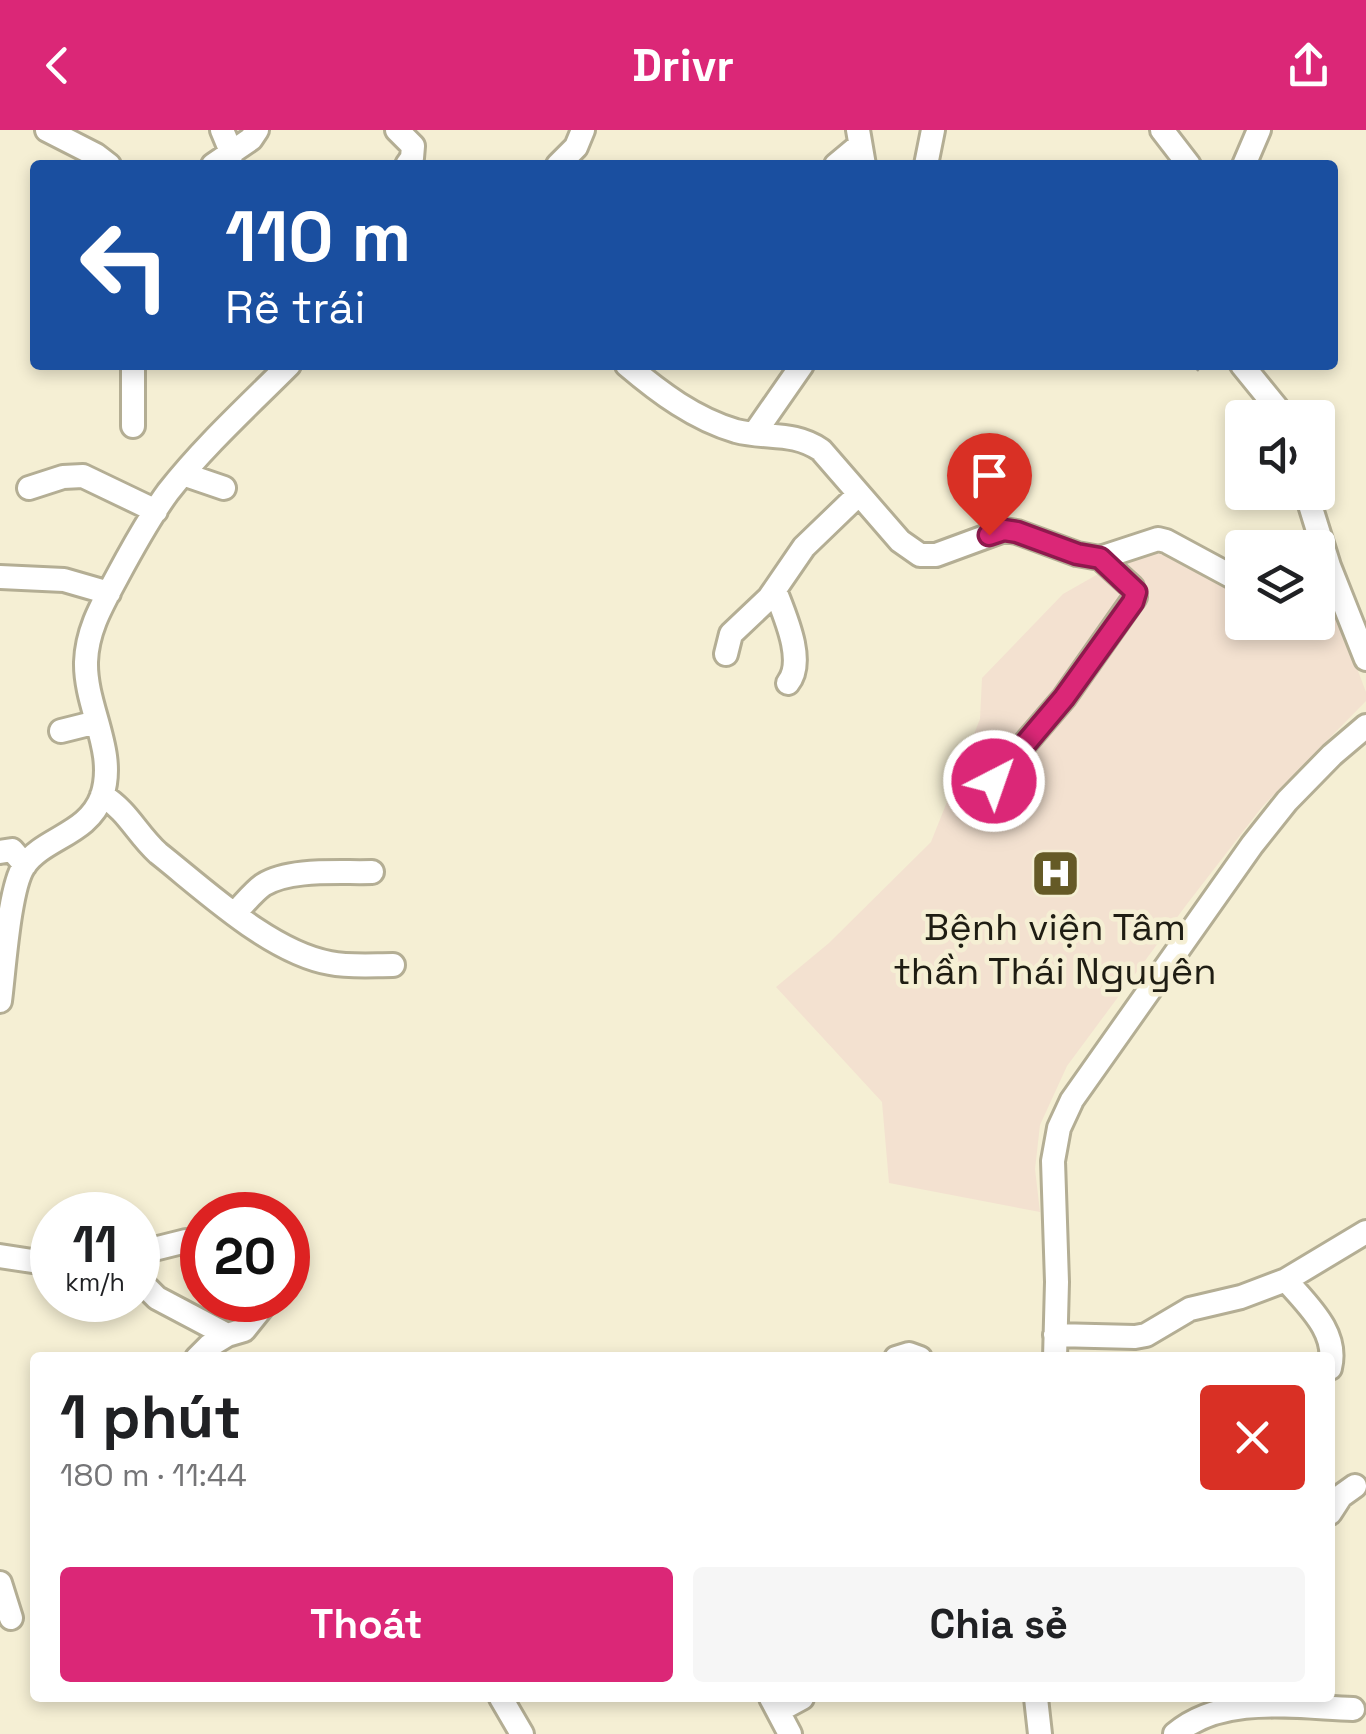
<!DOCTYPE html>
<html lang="vi">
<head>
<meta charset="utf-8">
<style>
  body { margin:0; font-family:"Space Grotesk",sans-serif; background:#f6f6f6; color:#202124; height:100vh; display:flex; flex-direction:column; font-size:38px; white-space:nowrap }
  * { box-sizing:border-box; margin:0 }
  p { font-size:32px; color:#757577 }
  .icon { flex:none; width:55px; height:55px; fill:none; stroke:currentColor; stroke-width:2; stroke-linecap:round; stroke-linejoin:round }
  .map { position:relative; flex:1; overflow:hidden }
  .drawer { position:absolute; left:30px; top:1222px; width:1305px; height:350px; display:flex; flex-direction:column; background:#fff; border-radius:10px; box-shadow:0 5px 15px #0003 }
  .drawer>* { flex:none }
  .banner { position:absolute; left:30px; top:30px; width:1308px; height:210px; border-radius:10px; box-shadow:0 5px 15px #0003; background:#1a4fa0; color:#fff; overflow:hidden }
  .fabs { position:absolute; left:1225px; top:270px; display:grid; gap:20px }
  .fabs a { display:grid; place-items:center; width:110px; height:110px; border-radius:10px; background:#fff; box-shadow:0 5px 15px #0003; font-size:50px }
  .speed { position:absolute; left:30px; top:1062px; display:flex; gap:20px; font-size:50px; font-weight:700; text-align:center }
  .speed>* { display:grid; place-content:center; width:130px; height:130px; border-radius:50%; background:#fff; box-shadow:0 5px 15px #0003; line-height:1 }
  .speed small { font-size:25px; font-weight:400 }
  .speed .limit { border:15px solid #d22; background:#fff; color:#111 }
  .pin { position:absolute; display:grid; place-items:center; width:85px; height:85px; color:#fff; margin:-102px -42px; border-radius:50% 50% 50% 0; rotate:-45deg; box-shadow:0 0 10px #0007 }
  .pin .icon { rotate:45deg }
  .me { position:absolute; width:110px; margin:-55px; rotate:41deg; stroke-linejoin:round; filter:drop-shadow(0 0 8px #0008) }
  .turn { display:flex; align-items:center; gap:35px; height:210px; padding:0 30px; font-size:45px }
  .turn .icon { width:130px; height:130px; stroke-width:2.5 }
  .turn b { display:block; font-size:70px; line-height:85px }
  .round { display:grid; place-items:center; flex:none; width:105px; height:105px; border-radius:10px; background:#f6f6f6 }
  .headline { display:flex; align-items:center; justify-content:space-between; height:170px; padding:0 30px }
  h1 { font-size:60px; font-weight:800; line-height:75px }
  .primary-button { display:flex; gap:20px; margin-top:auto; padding:20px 30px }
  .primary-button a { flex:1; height:115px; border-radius:10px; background:#db2777; color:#fff; font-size:40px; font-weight:800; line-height:115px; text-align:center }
  .primary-button a+a { background:#f6f6f6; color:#202124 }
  header { display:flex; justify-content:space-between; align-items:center; height:130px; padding:0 30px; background:#db2777; color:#fff; font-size:45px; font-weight:800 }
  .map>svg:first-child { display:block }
</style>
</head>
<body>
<header><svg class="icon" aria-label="back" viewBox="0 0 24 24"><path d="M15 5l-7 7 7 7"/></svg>Drivr<svg class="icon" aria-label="share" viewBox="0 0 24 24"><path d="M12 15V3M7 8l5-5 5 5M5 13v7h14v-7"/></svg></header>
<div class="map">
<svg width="1366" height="1604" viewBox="0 0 1366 1604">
  <rect width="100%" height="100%" fill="#f5efd4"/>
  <!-- medical -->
  <path fill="#f3e1d0" d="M1161 423 1201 442 1242 469V492H1318V457L1325 454 1366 562V571L1262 677 1187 774 1067 936 1040 995 1035 1039 1040 1082 889 1053 882 972 776 857 829 813 931 712 980 589 982 548 1063 464 1128 427Z"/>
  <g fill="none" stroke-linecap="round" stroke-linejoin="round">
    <defs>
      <path id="minor" d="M47 0 96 25 109 35
        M222 0 232 24
        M397 0 413 16 412 28 407 35
        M858 0 864 35
        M1162 0 1189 35
        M213 35 251 9 257 0
        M558 35 576 17 583 0
        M836 35 860 15
        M926 35 933 0
        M1244 35 1259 0
        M627 235C660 263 695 289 736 301 767 309 793 301 821 320L900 411 920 425H936L1004 400 1017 402 1077 424 1100 428 1158 409 1166 411 1242 452
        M1242 235 1277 278 1281 288
        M133 296V235
        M754 304 802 235
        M183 344 224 358
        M29 358 63 347 83 346 156 381
        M1306 362 1329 436 1366 529
        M0 447 64 450 109 463
        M775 460C784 484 806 531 788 553
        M726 524 731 504 769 468 804 417 859 364
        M61 601 97 592
        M993 651 1064 568 1135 467 1132 457 1100 428
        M102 665C129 682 136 703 158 723 206 761 270 822 330 833 350 837 373 835 393 835
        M0 722 12 720 25 735
        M235 783C244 774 253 762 263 755 290 738 340 743 372 742
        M0 871C4 841 9 758 24 736 44 707 88 705 102 666 117 621 85 578 86 532 87 500 102 475 117 447 132 419 149 388 168 362 204 316 248 276 289 235
        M138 1123 186 1111
        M0 1126 52 1134
        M138 1149 157 1168 227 1205 244 1200 268 1170
        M1286 1150C1307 1175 1339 1202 1330 1238
        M88 1170 94 1173
        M1055 1205 1135 1207 1146 1205 1190 1179 1241 1167 1286 1150 1366 1102
        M197 1228 209 1216 227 1205
        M896 1228 909 1224 920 1228
        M1055 1228 1057 1152 1053 1031 1059 998 1072 970 1252 715 1287 671 1332 625 1366 596
        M1330 1383 1341 1366 1355 1356
        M0 1453 11 1488
        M501 1568 522 1604
        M771 1568 790 1604
        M1036 1568 1040 1604
        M778 1581 802 1568
        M1175 1604C1222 1564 1296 1577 1353 1579"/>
    </defs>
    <!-- minor casing -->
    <use href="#minor" stroke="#b4ae94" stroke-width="28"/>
    <!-- path -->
    <path stroke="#b1ad97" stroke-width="2.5" stroke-dasharray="5 8" stroke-linecap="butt" d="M1197 241 1202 235"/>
    <!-- minor -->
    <use href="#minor" stroke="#fff" stroke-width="22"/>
  </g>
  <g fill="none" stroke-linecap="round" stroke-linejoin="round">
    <defs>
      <path id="route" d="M989 405 1004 400 1017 402 1077 424 1100 428 1136 462 1133 472 1064 568 994 651"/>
    </defs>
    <!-- route casing -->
    <use href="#route" stroke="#8e194d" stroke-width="25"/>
    <!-- route -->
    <use href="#route" stroke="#db2777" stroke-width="18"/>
  </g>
  <!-- icons -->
  <defs>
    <symbol id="hospital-square" viewBox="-11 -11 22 22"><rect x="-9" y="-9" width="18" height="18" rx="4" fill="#655a26" stroke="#f5efd4"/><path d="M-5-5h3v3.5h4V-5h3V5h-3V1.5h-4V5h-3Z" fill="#fff"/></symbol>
  </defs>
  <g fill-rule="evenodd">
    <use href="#hospital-square" x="1028" y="716" width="55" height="55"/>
  </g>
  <g text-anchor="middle" stroke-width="9" stroke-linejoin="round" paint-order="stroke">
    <!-- poi labels -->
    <g font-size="38" fill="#1f1d13" stroke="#f5efd4">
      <text x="1055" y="810">Bệnh viện Tâm<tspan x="1055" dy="44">thần Thái Nguyên</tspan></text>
    </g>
  </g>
</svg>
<div class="fabs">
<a><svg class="icon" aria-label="sound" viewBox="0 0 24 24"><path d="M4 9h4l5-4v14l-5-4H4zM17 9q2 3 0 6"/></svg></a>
<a><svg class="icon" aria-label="layers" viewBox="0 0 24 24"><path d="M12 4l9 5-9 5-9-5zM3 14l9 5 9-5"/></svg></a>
</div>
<div class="speed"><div>11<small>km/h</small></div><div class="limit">20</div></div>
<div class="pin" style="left:989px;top:405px;background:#d93025"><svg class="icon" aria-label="arrive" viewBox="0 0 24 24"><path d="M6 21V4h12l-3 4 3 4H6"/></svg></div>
<svg class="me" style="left:994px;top:651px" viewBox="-20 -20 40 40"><circle r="17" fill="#db2777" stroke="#fff" stroke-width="3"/><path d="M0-11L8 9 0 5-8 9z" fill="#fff"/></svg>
<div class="banner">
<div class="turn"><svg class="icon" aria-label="left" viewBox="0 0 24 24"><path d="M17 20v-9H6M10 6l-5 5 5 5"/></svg><div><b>110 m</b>Rẽ trái</div></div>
</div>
<section class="drawer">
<div class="headline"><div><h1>1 phút</h1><p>180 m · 11:44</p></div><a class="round" style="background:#d93025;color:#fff"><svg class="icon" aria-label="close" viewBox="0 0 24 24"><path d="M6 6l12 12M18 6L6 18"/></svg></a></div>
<div class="primary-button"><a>Thoát</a><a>Chia sẻ</a></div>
</section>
</div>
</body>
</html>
